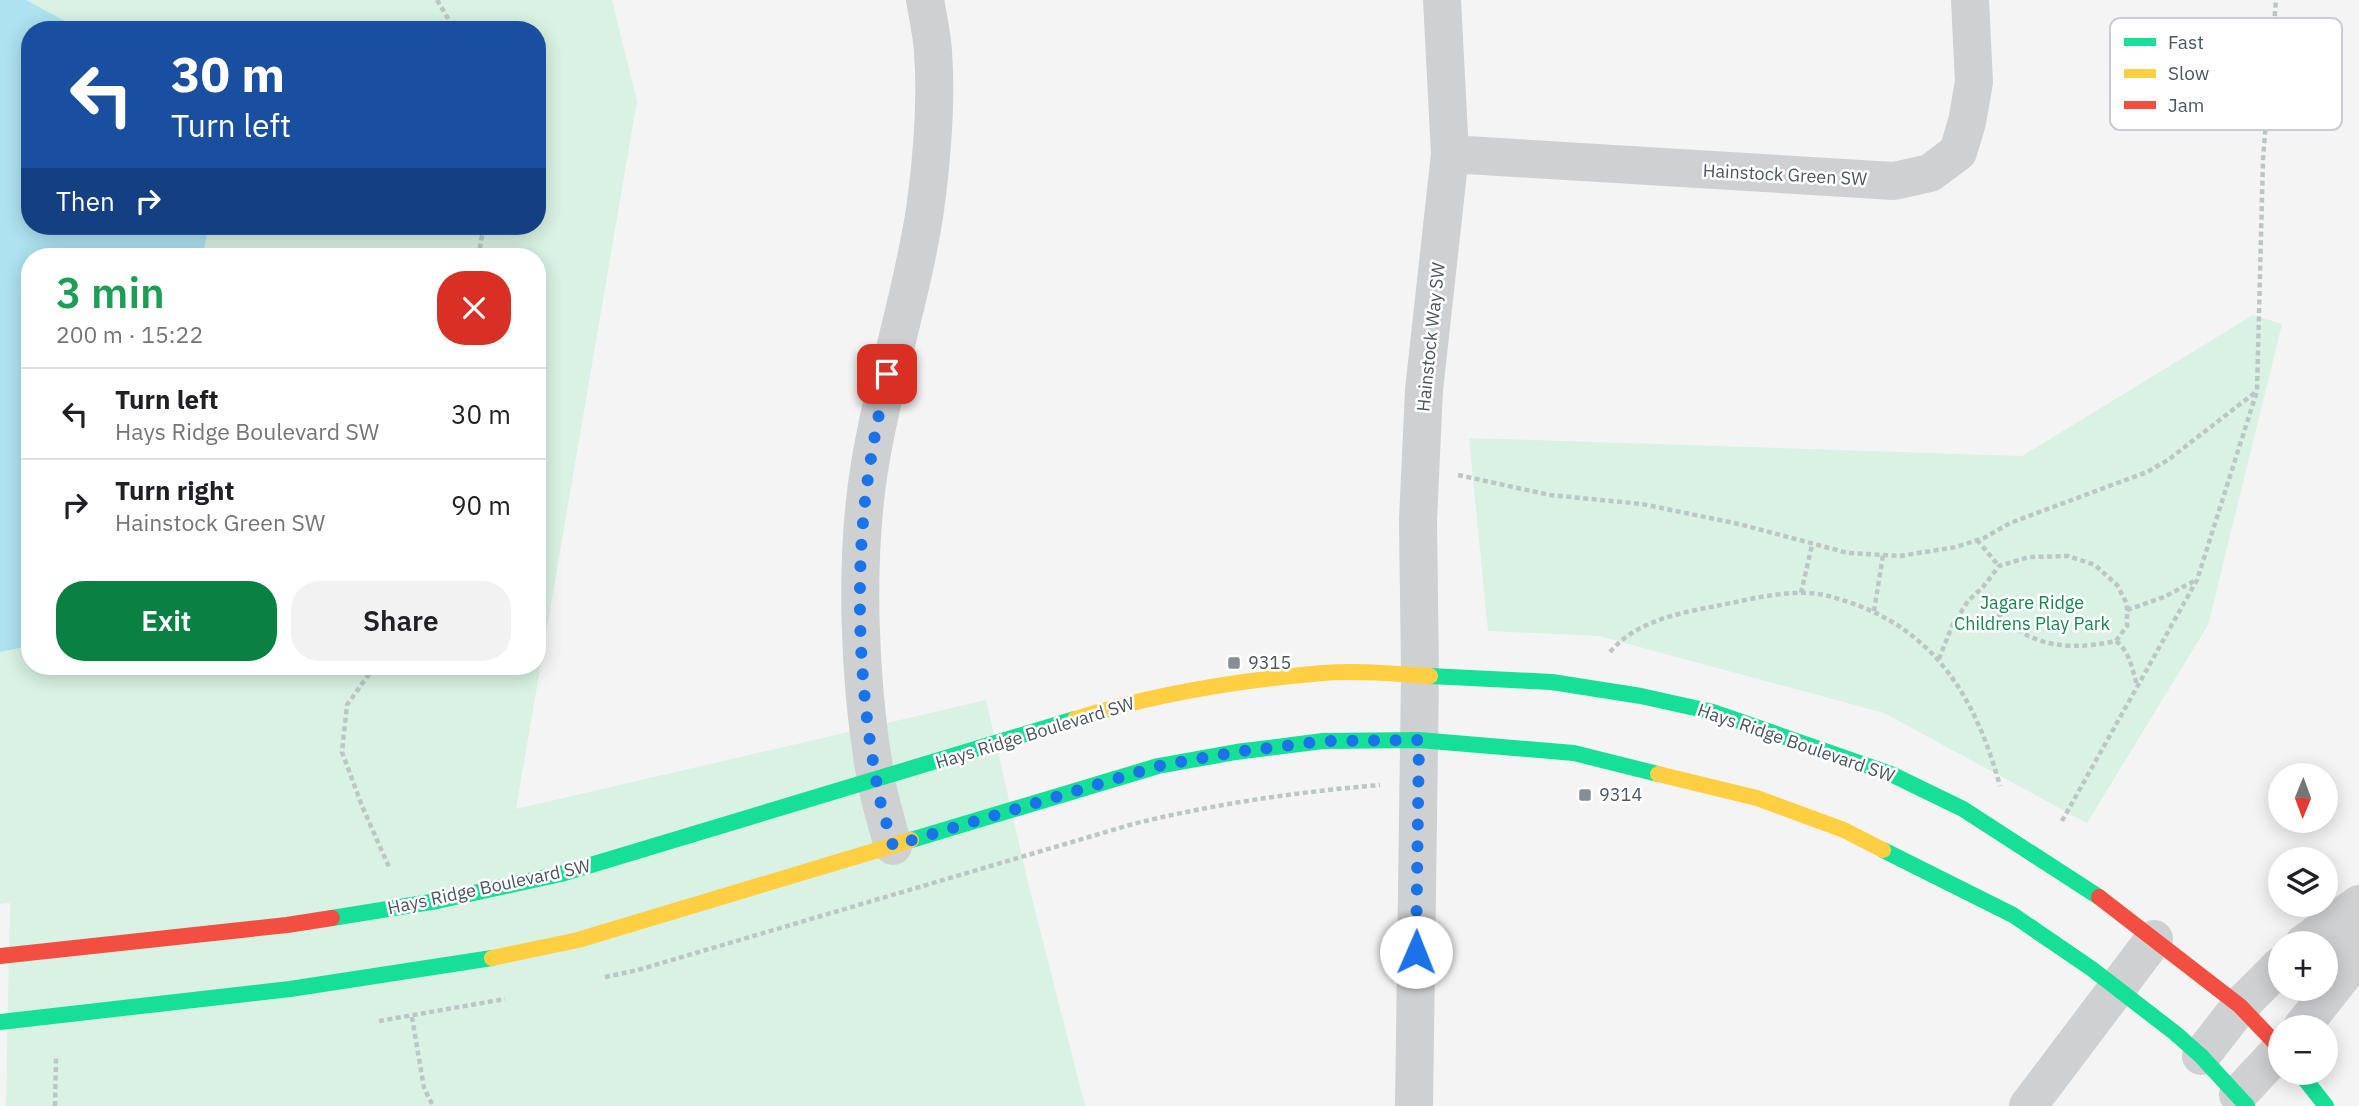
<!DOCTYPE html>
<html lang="en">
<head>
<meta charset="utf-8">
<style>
  body { margin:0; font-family:"IBM Plex Sans",sans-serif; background:#f2f2f2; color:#202124; height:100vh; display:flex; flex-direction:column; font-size:26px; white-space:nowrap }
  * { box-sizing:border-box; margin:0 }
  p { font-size:23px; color:#757577 }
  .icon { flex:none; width:38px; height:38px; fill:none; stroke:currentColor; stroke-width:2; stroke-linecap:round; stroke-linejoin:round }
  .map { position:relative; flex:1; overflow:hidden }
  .drawer { position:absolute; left:21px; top:248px; width:525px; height:427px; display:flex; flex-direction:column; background:#fff; border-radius:28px; box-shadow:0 4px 18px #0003 }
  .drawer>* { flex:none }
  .top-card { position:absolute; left:21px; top:21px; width:525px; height:214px; border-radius:28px; box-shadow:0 4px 18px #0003; background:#1a4fa0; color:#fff; overflow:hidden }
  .needle { width:46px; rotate:181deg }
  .tools { position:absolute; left:2268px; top:763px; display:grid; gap:14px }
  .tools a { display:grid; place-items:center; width:70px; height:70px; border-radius:50%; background:#fff; box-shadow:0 4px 18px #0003; font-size:35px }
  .pin { position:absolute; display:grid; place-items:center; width:60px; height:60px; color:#fff; margin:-30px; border-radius:14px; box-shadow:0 4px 10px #0006 }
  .me { position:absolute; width:77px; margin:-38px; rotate:1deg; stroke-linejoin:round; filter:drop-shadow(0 0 5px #0008) }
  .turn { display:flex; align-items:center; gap:24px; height:147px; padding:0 35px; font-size:32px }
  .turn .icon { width:91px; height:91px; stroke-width:2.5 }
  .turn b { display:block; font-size:49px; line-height:60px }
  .then { display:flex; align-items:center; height:66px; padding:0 35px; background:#0003; gap:14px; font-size:26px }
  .round { display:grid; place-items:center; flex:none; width:74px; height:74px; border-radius:28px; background:#f2f2f2 }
  .overview { display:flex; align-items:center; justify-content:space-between; height:119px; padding:0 35px }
  h1 { font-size:42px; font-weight:600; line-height:52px; color:#1e9e55 }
  .action { display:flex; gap:14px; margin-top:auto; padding:14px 35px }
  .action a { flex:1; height:80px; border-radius:28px; background:#0b8043; color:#fff; font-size:28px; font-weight:600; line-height:80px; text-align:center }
  .action a+a { background:#f2f2f2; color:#202124 }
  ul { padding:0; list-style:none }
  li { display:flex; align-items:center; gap:21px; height:91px; padding:0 35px; border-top:2px solid #e0e0e0 }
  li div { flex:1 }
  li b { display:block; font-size:26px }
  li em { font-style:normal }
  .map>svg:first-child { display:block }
</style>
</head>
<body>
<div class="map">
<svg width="2359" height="1106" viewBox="0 0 2359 1106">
  <rect width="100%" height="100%" fill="#f4f4f4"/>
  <!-- green -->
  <path fill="#d9f2e3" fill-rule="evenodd" d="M0 0H612L637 101 516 809 986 700 1029 887 1085 1106H6L10 903 0 904ZM30 30H537V226H30ZM30 257H537V667H30Z
    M2253 315 2282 324 2208 625 2087 823 1884 713 1599 636 1488 631 1469 438 2022 456Z"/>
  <!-- water -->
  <path fill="#aee2f0" d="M0 0H26L81 30H30V226H208L203 257H30V646L0 652Z"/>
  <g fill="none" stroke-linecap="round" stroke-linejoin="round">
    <!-- path -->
    <path stroke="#bcc7c4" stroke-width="4.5" stroke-dasharray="5 3.5" stroke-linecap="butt" d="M437 0 455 30
      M478 257 484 226
      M1458 475 1550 495 1642 504 1739 524 1848 553 1900 556 1956 547 1984 538 2010 523 2147 472 2168 460 2257 391
      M1977 540 1999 566
      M1801 593 1812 545
      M2127 610 2164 597 2196 580
      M1874 611 1883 555
      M2116 641C2130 652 2132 669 2137 685
      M1610 652C1636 621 1679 613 1716 606 1742 601 1769 594 1795 593 1817 591 1837 598 1857 605 1941 637 1977 704 2000 786
      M1939 659 1952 626 1968 601 1983 587 1999 566 2029 557 2068 556 2095 565 2117 585 2127 604V626L2116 641C2054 654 2017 642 1979 591
      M374 667 347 705 342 752 362 806 389 867
      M2062 821 2197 580 2257 391 2263 159 2276 0
      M605 977 638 970 1133 824C1214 804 1296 792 1380 785
      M412 1017 424 1088 433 1106
      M379 1021 505 999
      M55 1106 56 1058"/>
    <!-- street -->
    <path stroke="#ced0d2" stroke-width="38" d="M1450 154 1894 181 1930 173 1958 152 1967 122 1974 82 1970 0
      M893 846C887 824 880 802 876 780 859 684 854 560 870 464 884 378 912 296 925 210 932 158 937 105 933 52 932 35 928 17 925 0
      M2304 943 2359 904
      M2302 1027 2347 970 2359 906
      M2201 1056 2240 1006 2280 966
      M2238 1095 2280 1050
      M1414 1106 1420 675 1418 520 1424 390 1450 154 1442 0
      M2028 1106 2154 939"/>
    <!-- fast -->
    <path stroke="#16e098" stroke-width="16" d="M1430 676 1552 682 1641 696 1713 712 1891 774 1963 809 2099 897
      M911 840 1158 766 1236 752 1323 741 1419 740 1574 753 1658 774
      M1883 850 2013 915 2092 969 2175 1033 2201 1056 2247 1106
      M332 918 437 901 561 874 1075 719
      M0 1022 290 989 492 958
      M2300 1073 2326 1106"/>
    <!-- slow -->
    <path stroke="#ffcf43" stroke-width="16" d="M1075 719C1153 694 1241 680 1323 673 1357 670 1395 674 1430 676
      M1658 774 1757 798 1844 830 1883 850
      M492 958 578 940 911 840"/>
    <!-- jam -->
    <path stroke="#f24e42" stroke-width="16" d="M2099 897 2240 1006 2280 1048
      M0 956 287 925 332 918"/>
  </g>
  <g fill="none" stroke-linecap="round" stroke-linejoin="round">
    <!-- route -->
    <path stroke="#1a73e8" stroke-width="12" stroke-dasharray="0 21.6" d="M887 374C877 423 867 472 863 522 856 607 861 696 876 779 879 802 887 824 893 846L1158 766 1236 752 1323 741 1419 740 1416 952"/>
  </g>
  <!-- markers -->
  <g fill="#868d94" stroke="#fff" stroke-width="2.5">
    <rect x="1227" y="656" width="14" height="14" rx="3.5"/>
    <rect x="1578" y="788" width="14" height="14" rx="3.5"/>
  </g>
  <g text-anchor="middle" stroke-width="5" stroke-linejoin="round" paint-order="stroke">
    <!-- street labels -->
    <g font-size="18" fill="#4a5661" stroke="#fff">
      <text transform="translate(1785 175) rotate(3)" y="6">Hainstock Green SW</text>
      <text transform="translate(1431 337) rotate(-84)" y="6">Hainstock Way SW</text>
      <text transform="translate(1035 733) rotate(-17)" y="6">Hays Ridge Boulevard SW</text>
      <text transform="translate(1796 743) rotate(19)" y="6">Hays Ridge Boulevard SW</text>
      <text transform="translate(489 887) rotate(-12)" y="6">Hays Ridge Boulevard SW</text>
    </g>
    <!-- park labels -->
    <g font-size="18" fill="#17864f" stroke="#fff">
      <text x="2032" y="609">Jagare Ridge<tspan x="2032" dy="21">Childrens Play Park</tspan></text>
    </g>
    <!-- poi labels -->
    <g font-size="18" fill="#4a5661" stroke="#fff" text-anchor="start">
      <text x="1248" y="669">9315</text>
      <text x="1599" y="801">9314</text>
    </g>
  </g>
  <!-- legend -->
  <rect x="2110" y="18" width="232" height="112" rx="10" fill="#fff" stroke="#c9ccd0" stroke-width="2"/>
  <rect x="2124" y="38" width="32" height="8" fill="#16e098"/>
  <rect x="2124" y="69" width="32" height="9" fill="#ffcf43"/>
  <rect x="2124" y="101" width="32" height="8" fill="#f24e42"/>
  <g font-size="19" fill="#4a5661">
    <text x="2168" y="49">Fast</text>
    <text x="2168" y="80">Slow</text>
    <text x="2168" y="112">Jam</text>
  </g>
</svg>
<div class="tools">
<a><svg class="needle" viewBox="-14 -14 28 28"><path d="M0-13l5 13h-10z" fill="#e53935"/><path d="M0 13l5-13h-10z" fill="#757577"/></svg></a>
<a><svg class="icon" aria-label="layers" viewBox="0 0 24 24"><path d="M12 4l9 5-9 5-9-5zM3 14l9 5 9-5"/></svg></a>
<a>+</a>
<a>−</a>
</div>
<div class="pin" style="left:887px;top:374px;background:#d93025"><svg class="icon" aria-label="arrive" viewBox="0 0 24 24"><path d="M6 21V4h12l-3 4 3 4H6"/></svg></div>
<svg class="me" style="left:1416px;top:952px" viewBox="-20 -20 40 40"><circle r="19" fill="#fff"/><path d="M0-13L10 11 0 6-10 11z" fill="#1a73e8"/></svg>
<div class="top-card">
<div class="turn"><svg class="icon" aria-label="left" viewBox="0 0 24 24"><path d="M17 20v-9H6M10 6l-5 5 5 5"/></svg><div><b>30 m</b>Turn left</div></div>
<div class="then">Then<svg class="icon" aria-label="right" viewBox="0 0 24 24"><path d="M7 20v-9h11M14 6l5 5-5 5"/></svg></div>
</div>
<section class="drawer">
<div class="overview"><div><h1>3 min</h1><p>200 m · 15:22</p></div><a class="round" style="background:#d93025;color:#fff"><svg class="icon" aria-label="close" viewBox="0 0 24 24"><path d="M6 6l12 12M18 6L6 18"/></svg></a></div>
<ul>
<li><svg class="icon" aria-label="left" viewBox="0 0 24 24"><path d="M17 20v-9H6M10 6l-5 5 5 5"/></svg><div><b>Turn left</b><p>Hays Ridge Boulevard SW</p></div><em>30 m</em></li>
<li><svg class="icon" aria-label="right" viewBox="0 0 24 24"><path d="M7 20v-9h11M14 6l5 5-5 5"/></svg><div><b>Turn right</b><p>Hainstock Green SW</p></div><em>90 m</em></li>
</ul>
<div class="action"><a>Exit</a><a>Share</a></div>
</section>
</div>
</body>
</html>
